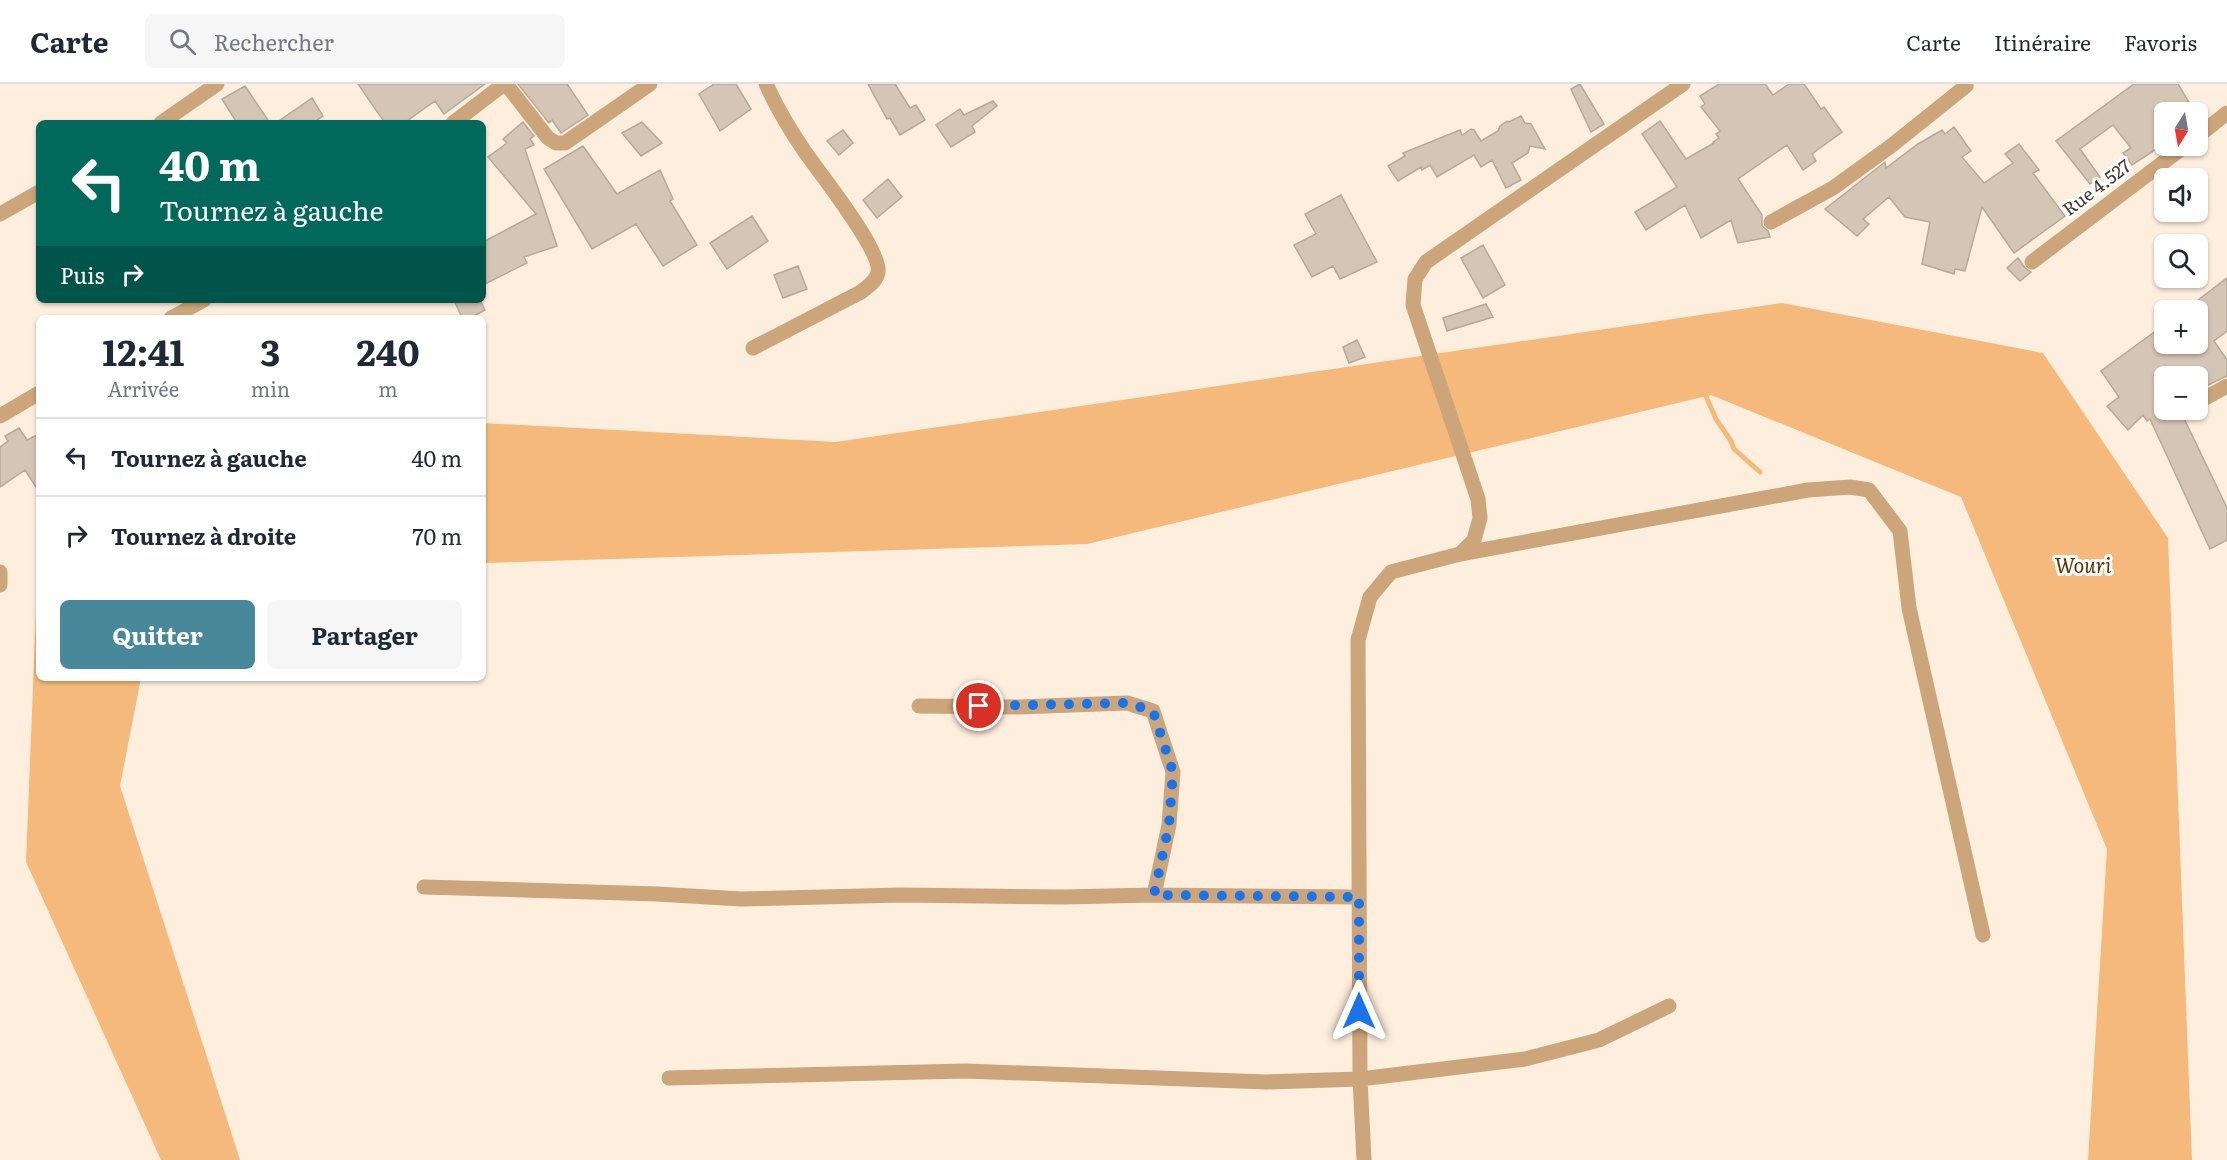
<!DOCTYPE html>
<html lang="fr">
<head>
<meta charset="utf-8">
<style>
  body { margin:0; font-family:Literata,serif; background:#f6f6f7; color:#1f2937; height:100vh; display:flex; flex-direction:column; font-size:22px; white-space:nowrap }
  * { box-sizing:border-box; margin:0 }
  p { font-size:20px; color:#747a83 }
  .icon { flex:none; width:33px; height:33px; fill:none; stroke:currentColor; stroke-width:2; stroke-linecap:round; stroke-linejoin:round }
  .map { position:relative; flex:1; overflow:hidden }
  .drawer { position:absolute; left:36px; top:231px; width:450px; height:366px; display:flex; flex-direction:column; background:#fff; border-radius:9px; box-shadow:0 2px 4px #0004 }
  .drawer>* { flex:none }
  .hud { position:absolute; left:36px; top:36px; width:450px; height:183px; border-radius:9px; box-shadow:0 2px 4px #0004; background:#00695c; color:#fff; overflow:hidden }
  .needle { width:39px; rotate:191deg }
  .buttons { position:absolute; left:2154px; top:18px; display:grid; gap:12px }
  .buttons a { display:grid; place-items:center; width:54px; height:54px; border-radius:9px; background:#fff; box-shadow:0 2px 4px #0004; font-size:30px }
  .pin { position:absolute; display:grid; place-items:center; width:51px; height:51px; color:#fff; margin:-26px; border:3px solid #fff; border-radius:50%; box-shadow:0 2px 6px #0007 }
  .me { position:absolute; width:66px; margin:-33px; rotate:0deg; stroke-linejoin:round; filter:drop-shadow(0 0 4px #0008) }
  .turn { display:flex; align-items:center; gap:21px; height:126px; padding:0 24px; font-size:27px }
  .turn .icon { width:78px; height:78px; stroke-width:2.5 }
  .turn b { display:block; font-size:42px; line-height:51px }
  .then { display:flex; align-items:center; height:57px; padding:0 24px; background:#0003; gap:12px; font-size:22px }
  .eta { display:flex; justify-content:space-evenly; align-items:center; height:102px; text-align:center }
  .eta b { font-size:36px; font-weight:700; line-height:42px }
  .button { display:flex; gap:12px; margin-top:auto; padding:12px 24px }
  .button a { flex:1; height:69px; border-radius:9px; background:#47899b; color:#fff; font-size:24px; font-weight:700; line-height:69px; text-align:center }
  .button a+a { background:#f6f6f7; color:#1f2937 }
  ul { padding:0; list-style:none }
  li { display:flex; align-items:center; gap:18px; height:78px; padding:0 24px; border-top:2px solid #e0e1e3 }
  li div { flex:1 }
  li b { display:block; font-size:22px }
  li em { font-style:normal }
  header { display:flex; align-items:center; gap:36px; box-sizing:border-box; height:84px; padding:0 30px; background:#fff; border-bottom:2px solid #e0e1e3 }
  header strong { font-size:28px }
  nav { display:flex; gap:33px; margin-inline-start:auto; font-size:21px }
  .search { width:420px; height:54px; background:#f6f6f7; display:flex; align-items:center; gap:15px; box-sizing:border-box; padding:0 21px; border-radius:9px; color:#747a83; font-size:22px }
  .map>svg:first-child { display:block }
</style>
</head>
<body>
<header>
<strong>Carte</strong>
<div class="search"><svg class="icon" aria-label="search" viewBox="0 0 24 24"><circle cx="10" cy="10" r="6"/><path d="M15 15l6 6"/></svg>Rechercher</div>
<nav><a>Carte</a><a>Itinéraire</a><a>Favoris</a></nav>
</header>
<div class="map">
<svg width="2227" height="1076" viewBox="0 0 2227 1076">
  <rect width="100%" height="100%" fill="#feeedd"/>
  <!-- water -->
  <path fill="#f5ba7b" d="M1782 219 2043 269 2168 454 2192 1076H2088L2107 765 1961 413 1711 311 1087 460 483 479V339L836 358Z
    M39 502V594H141L120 702 240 1076H161L26 778 37 503Z"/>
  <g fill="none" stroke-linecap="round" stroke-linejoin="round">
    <!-- stream -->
    <path stroke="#f5ba7b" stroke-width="5" d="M1704 308 1716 335 1731 357 1734 365 1760 388"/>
  </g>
  <!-- building -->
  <path fill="#d5c5b5" stroke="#b8a898" stroke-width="1.5" d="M358 0H485L444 30 435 17 404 39H385Z
    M518 0H567L588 31 561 49 552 36 549 39Z
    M714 0H736L751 25 720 47 699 10Z
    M868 0H895L910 24 916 21 925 36 900 51 890 34 887 35Z
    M1580 0 1604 40 1591 48 1571 5Z
    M1719 0H1765L1773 11 1789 0H1804L1821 25 1824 23 1842 48 1812 70 1816 77 1803 86 1787 61 1738 95 1762 131V142L1768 147 1770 153 1738 159 1731 136 1701 154 1685 121 1646 146 1635 128 1677 103 1642 50 1660 37 1686 75 1714 59 1713 58 1719 54 1716 50 1720 47 1701 23 1705 20 1700 12Z
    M2134 0H2178L2195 28H2164V60L2132 81 2123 69 2131 64 2113 41 2080 65 2100 93 2090 100 2056 57Z
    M245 2 270 39H237L222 15Z
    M312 14 323 32 313 39H276Z
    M993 17 997 22 972 42 975 48 951 63 936 41 960 25 964 31Z
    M1521 32 1525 39 1531 40 1545 65 1530 62 1528 69 1512 79 1521 96 1506 104 1492 76 1481 83 1474 71 1437 93 1430 81 1422 86 1421 83 1398 97 1388 82 1405 72 1403 69 1460 46 1462 51 1471 45 1474 46 1481 57 1498 47 1500 42 1507 37 1509 38Z
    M523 38 534 52 530 55 534 61 525 65 557 162 524 173 527 179 483 201V158L536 130 488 73 507 59 503 55Z
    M642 38 662 59 641 72 622 49Z
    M1954 43 1971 67 1962 73 1984 99 2013 79 2005 70 2019 60 2039 86 2033 89 2065 132 2014 169 1982 123 1965 187 1955 185 1954 190 1922 180 1930 138 1905 133 1889 113 1863 135 1869 140 1857 152 1825 125 1885 78 1886 84 1918 60 1942 46 1945 50Z
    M843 46 853 59 839 71 827 57Z
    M583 62 617 110 660 86 673 115 670 117 697 161 663 182 636 140 592 165 544 85Z
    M888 95 902 113 877 134 863 116Z
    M1341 111 1377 178 1340 195 1333 182 1312 193 1294 161 1316 150 1305 130Z
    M752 132 768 157 727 185 710 159Z
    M1483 161 1505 201 1483 214 1461 174Z
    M2018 174 2025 184 2031 188 2020 197 2007 184Z
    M798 182 807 205 783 214 774 191Z
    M2227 194V247L2214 257 2227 276V292L2204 303 2198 292H2164V326H2180L2227 424V456L2210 465 2150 335 2147 337 2143 331 2128 346 2107 322 2119 313 2101 287 2164 241V260H2198V216Z
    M454 216H480L485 226 471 234H462Z
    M1486 220 1493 233 1447 247 1443 234Z
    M1357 256 1365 273 1349 279 1343 263Z
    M19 344 27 356 39 350V408L25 386 0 403V363L8 357 5 352Z"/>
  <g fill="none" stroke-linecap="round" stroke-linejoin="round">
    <!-- minor -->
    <path stroke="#cda57a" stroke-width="15" d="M506 0 548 54 556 59H565L650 0
      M161 39 217 0
      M453 39 504 0
      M2198 52 2227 29
      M0 130 39 108
      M1771 138 1833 104 1891 62 1966 2 1965 0
      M2032 178 2185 62
      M171 234 204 216
      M753 264 861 208C868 202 877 197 878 188 882 167 819 88 805 68 790 46 777 24 766 0
      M2198 318 2227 302
      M0 332 39 309
      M1460 470 1808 406 1850 403 1869 406 1900 447 1909 524 1983 851
      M0 488V501
      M919 622 1018 623 1127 619 1153 627 1173 688 1169 741 1154 811
      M424 803 657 810 741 815 901 811 1062 813 1154 811 1359 813
      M669 994 966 987 1266 998 1360 995 1525 975 1599 956 1669 922
      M1364 1076 1360 995 1358 556 1370 513 1391 488 1460 470 1474 456 1480 434 1478 415 1413 221 1415 195 1426 178 1683 0"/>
  </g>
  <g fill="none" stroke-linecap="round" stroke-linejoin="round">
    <!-- route -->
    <path stroke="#1a73e8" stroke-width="10" stroke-dasharray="0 18" d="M979 622 1127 619 1153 627 1173 688 1169 741 1154 811 1359 813V927"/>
  </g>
  <g text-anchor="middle" stroke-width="6" stroke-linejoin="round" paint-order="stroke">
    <!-- street labels -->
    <g font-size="18" fill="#3f3932" stroke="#fff">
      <text transform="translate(2097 104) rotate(-37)" y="6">Rue 4.527</text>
    </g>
    <!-- water labels -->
    <g font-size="20" font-style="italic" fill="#5b3600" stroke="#fff">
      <text x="2083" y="489">Wouri</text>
    </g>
  </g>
</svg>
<div class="buttons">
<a><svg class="needle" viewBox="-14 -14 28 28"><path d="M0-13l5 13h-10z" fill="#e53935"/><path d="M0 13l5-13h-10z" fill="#747a83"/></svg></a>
<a><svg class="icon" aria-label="sound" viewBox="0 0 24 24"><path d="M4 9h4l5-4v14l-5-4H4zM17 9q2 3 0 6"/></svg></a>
<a><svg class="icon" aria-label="search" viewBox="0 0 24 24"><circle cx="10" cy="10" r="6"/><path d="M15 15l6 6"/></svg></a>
<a>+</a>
<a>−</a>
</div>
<div class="pin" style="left:979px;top:622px;background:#d93025"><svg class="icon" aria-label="arrive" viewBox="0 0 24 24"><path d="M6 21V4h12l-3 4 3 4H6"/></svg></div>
<svg class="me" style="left:1359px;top:927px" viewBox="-20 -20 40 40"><path d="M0-17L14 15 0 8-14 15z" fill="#1a73e8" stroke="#fff" stroke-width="4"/></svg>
<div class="hud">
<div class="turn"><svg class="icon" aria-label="left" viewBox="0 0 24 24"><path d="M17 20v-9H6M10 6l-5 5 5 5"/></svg><div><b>40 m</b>Tournez à gauche</div></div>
<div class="then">Puis<svg class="icon" aria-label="right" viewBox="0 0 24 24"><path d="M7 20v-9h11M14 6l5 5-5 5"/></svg></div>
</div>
<section class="drawer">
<div class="eta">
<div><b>12:41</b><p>Arrivée</p></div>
<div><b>3</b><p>min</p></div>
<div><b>240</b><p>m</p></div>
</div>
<ul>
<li><svg class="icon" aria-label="left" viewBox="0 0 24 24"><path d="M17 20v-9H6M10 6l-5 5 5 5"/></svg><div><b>Tournez à gauche</b></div><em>40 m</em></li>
<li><svg class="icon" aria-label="right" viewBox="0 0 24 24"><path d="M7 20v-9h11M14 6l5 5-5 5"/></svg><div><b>Tournez à droite</b></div><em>70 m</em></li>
</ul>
<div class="button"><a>Quitter</a><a>Partager</a></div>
</section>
</div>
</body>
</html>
